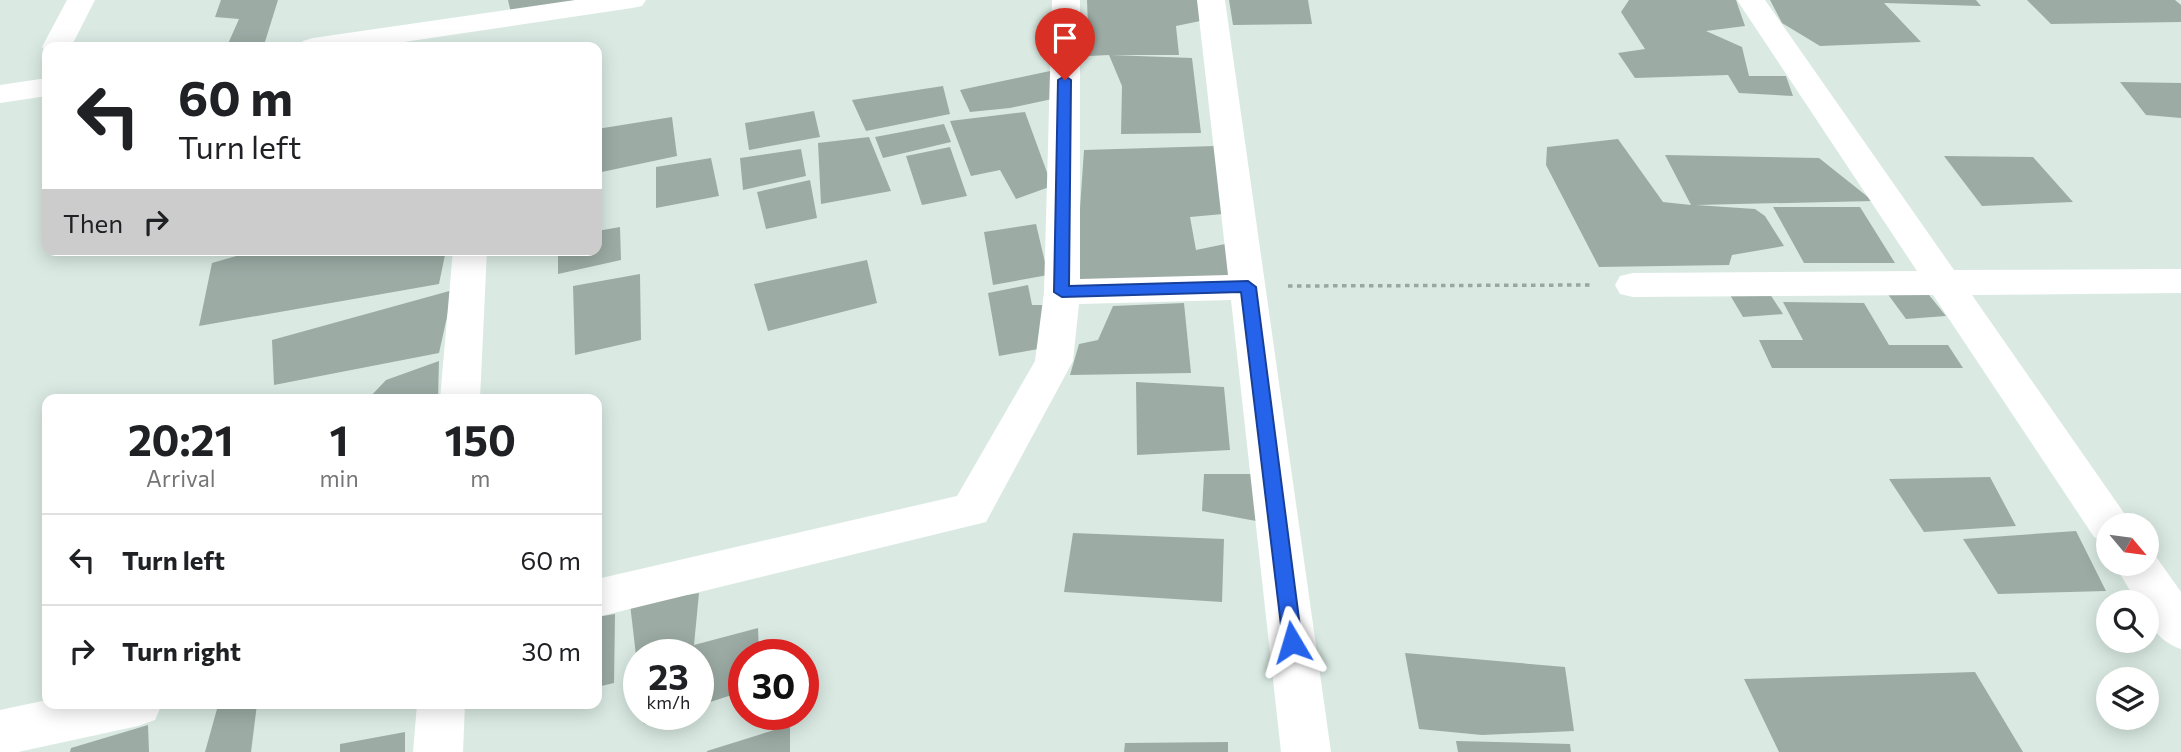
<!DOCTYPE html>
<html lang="en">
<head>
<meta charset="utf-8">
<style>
  body { margin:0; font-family:Commissioner,sans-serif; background:#f2f2f2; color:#202124; height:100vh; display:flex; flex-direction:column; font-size:26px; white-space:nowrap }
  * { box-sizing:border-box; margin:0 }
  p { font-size:23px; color:#757577 }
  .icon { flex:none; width:38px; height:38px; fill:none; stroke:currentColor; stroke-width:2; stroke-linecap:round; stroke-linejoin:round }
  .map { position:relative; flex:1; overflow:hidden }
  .details { position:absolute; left:42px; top:394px; width:560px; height:315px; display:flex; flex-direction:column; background:#fff; border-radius:14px; box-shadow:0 4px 18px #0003 }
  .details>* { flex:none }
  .banner { position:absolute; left:42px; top:42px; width:560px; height:214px; border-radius:14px; box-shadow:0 4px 18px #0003; background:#fff; color:#202124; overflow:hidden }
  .needle { width:46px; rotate:119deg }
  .buttons { position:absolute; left:2096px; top:513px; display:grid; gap:14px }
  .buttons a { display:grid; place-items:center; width:63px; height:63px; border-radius:50%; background:#fff; box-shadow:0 4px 18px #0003; font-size:35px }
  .speed { position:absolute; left:623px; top:639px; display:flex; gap:14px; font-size:35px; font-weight:700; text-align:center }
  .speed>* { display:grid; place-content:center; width:91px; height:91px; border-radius:50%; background:#fff; box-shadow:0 4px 18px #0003; line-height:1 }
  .speed small { font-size:18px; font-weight:400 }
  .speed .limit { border:10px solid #d22; background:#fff; color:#111 }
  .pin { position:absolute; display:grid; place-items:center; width:60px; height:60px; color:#fff; margin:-72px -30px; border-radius:50% 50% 50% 0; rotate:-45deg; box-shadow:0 0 7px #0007 }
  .pin .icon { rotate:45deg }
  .me { position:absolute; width:77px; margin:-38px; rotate:353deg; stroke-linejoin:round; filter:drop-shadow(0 0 5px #0008) }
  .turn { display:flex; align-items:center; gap:24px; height:147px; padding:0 21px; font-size:32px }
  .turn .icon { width:91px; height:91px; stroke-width:2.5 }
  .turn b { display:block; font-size:49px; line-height:60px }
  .then { display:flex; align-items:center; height:66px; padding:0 21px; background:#0003; gap:14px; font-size:26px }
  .eta { display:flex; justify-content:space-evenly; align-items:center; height:119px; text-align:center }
  .eta b { font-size:42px; font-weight:700; line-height:49px }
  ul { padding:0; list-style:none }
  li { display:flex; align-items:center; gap:21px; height:91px; padding:0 21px; border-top:2px solid #e0e0e0 }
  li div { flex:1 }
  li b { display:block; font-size:26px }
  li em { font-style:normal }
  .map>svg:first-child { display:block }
</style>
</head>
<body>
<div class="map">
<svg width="2181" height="752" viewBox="0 0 2181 752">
  <rect width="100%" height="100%" fill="#daeae3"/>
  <!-- building -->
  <path fill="#9caca5" d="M221 0H278L264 45 227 46 239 19 215 17Z
    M508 0H591L511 13Z
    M1087 0H1199L1205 20 1176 26 1179 55H1111L1192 58 1201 133 1121 134 1122 86 1109 55 1089 56Z
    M1229 0H1308L1312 24 1233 25Z
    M1629 0H1736L1745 26 1706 31 1742 47 1749 76H1786L1793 96 1739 93 1728 75 1635 78 1618 53 1645 49 1621 12Z
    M1770 0H1976L1981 6 1884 3 1921 42 1820 46 1782 23Z
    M2027 0H2175L2181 5V22L2051 24Z
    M1050 71 1057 98 1010 108 970 112 960 90Z
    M2120 82 2181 83V118L2146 115Z
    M943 86 950 114 866 131 852 100Z
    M814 111 820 137 749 150 745 123Z
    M1025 112 1052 186 1016 199 1000 170 971 176 950 121Z
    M672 117 677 156 597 173V129Z
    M944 124 951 142 883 158 875 137Z
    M869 137 891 191 821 204 818 143Z
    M1618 139 1663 202 1691 205 1665 155 1819 158 1873 201 1696 205 1755 209 1765 216 1784 246 1732 255 1729 265 1599 267 1546 165 1547 147Z
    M1215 146 1223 214 1190 217 1196 250 1230 243 1233 279 1075 281 1084 150Z
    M950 147 967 196 922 205 906 156Z
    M801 149 806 176 743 190 740 158Z
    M1944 156 2033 157 2073 202 1982 206Z
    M711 158 719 196 656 208V167Z
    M810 180 817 218 766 229 757 192Z
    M1773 207H1860L1895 263H1804Z
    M1036 224 1048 275 993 285 984 232Z
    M620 227 621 260 558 274V250H597V231Z
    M257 250H446L439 284 199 326 212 263Z
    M867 260 877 303 768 331 754 284Z
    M640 274 641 340 575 355 573 286Z
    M1028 285 1032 305H1045L1055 346 999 356 988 293Z
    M1766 288 1783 314 1743 317 1727 290Z
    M453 290 439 353 274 385 272 340Z
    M1925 290 1946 316 1906 319 1887 293Z
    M1783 302 1864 303 1889 345H1948L1963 368H1772L1759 340H1803Z
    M1184 303 1191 373 1070 375 1079 344 1098 340 1113 306Z
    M439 361 438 399H368L386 380Z
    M1136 382 1224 387 1230 450 1137 455Z
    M1204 474H1256V521L1202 511Z
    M1990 477 2016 526 1924 532 1889 479Z
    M2076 531 2106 591 1998 594 1963 539Z
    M1073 533 1224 539 1222 602 1064 592Z
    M699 593 694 645 758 628 759 654H744V691L698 706V654H639L637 664 630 604Z
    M615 614 614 683 597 687V617Z
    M1405 653 1565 667 1574 731 1482 735 1419 729Z
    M1975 672 2023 752H1779L1744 679Z
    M232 704H257L251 752H205L217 709Z
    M643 714H673L644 724Z
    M148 725 149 752H70L71 748Z
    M790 725V752H707V751Z
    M405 732V752H340V744Z
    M1456 741 1570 744 1571 752H1458Z
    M1228 742V752H1124L1125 743Z"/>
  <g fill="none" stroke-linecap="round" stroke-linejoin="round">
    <!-- path -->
    <path stroke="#9aa6a1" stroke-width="3.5" stroke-dasharray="4.5 4.5" stroke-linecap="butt" d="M1288 286 1594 285"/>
    <!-- minor -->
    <path fill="#fff" fill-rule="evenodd" d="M67 0H95L71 47H47V53L42 47Z
      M575 0H646L642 6 632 8 370 47H298L303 41 313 38Z
      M1052 0H1080V279L1228 275 1197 0H1225L1331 752H1281L1231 300 1079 304 1073 361 986 522 597 617V579L957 496 1035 361 1044 292Z
      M1737 0H1765L1954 270 2181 269V293L1972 295 2124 513 2130 525H2109V543L2094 537 1933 295 1633 297 1620 294 1615 285 1620 276 1633 273 1917 271Z
      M47 78V96L0 103V85Z
      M453 250H487L480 399H440Z
      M2147 549 2152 551 2181 592V649C2159 641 2147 626 2147 602H2137L2114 564H2147Z
      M47 700V704H162L155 720 138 726 18 752H0V710Z
      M417 704H465L463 752H413Z"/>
  </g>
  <!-- route -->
  <path fill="#2563eb" stroke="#184099" stroke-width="2" d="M1065 76 1071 80 1069 286 1248 281 1256 287 1302 642 1299 648 1292 651 1285 648 1283 642 1241 292 1062 297 1054 292 1058 80Z"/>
</svg>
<div class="buttons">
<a><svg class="needle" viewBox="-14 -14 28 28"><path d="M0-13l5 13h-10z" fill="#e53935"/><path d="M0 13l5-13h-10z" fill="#757577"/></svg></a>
<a><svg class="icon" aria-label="search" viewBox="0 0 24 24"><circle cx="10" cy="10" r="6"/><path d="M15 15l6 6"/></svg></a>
<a><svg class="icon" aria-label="layers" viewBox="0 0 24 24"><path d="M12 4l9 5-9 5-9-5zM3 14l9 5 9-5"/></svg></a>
</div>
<div class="speed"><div>23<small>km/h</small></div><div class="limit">30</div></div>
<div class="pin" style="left:1065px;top:80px;background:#d93025"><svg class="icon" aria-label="arrive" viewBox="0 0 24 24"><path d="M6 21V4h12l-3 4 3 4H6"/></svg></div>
<svg class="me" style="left:1292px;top:642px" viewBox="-20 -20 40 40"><path d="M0-17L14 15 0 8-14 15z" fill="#2563eb" stroke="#fff" stroke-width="4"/></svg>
<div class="banner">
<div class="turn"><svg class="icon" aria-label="left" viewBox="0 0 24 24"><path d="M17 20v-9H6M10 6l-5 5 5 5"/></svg><div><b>60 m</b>Turn left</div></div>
<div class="then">Then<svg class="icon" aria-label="right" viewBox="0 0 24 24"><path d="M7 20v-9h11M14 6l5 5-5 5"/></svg></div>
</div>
<section class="details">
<div class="eta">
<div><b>20:21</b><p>Arrival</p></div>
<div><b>1</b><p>min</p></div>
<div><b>150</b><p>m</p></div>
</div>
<ul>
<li><svg class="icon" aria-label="left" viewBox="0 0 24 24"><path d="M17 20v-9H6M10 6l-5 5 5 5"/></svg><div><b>Turn left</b></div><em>60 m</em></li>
<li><svg class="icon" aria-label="right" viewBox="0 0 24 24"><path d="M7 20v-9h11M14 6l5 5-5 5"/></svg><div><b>Turn right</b></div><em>30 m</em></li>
</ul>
</section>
</div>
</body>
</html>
